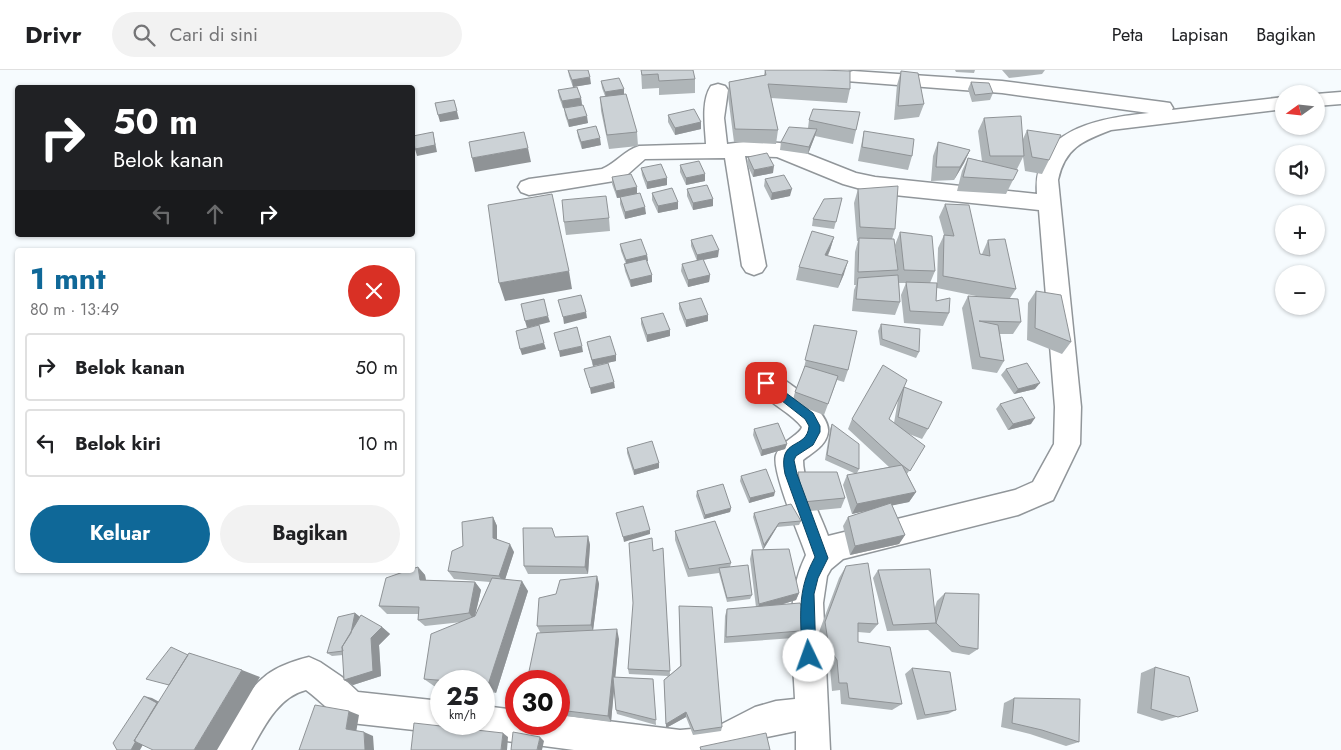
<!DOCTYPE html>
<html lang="id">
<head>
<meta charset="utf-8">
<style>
  body { margin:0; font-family:Jost,sans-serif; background:#f2f2f2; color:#202124; height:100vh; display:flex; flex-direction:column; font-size:19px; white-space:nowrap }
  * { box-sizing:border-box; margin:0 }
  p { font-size:16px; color:#757577 }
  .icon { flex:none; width:28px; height:28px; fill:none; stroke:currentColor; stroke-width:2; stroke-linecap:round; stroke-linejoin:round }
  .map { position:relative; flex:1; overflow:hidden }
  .details { position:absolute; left:15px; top:178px; width:400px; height:325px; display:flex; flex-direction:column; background:#fff; border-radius:5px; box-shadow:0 1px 4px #0004 }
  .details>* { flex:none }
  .guide { position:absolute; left:15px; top:15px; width:400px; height:152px; border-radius:5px; box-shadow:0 1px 4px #0004; background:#202124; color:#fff; overflow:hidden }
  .needle { width:32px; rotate:255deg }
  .fabs { position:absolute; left:1275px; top:15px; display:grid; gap:10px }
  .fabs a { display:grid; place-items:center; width:50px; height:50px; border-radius:50%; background:#fff; box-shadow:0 1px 4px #0004; font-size:25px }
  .speed { position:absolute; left:430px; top:600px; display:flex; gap:10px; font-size:25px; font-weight:700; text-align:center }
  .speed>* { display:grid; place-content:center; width:65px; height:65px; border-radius:50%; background:#fff; box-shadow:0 1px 4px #0004; line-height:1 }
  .speed small { font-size:12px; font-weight:400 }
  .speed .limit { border:8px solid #d22; background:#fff; color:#111 }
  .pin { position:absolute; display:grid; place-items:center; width:42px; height:42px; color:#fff; margin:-21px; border-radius:10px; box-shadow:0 2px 8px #0006 }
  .me { position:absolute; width:55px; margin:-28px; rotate:357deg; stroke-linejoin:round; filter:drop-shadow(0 0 4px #0008) }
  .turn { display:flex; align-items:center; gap:18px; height:105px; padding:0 15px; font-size:22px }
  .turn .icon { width:65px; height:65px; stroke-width:2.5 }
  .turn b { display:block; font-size:35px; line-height:42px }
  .lanes { display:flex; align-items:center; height:48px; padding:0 15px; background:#0003; justify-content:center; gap:25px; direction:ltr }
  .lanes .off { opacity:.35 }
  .round { display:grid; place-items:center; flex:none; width:52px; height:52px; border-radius:26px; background:#f2f2f2 }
  .overview { display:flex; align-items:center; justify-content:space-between; height:85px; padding:0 15px }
  h1 { font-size:30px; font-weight:700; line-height:38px; color:#0f6898 }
  .action { display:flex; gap:10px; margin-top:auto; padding:10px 15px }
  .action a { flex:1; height:58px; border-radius:30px; background:#0f6898; color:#fff; font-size:20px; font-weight:700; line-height:58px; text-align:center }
  .action a+a { background:#f2f2f2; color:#202124 }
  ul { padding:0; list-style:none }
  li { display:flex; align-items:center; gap:15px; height:68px; margin:0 10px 8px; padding:0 5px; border:2px solid #e0e0e0; border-radius:5px }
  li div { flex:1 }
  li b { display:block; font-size:19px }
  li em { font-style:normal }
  header { display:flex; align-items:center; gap:30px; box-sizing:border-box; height:70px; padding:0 25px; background:#fff; border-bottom:1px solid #e0e0e0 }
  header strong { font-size:24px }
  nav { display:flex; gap:28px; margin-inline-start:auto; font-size:18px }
  .search { width:350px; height:45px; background:#f2f2f2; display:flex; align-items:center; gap:12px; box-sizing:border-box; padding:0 18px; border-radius:28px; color:#757577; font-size:19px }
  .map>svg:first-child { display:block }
</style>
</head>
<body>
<header>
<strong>Drivr</strong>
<div class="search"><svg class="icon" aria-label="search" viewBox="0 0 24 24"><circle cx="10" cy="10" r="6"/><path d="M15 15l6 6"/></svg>Cari di sini</div>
<nav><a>Peta</a><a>Lapisan</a><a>Bagikan</a></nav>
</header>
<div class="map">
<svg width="1341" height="680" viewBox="0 0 1341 680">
  <rect width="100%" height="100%" fill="#f6fbfe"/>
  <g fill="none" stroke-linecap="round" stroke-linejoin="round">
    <defs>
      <path id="minor" d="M853 1 1002 11 1163 32 1170 33 1173 38 1172 40 1284 27V39L1111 60C1082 71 1065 78 1058 110L1081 337 1080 374 1053 430 1018 445 843 489 831 499 827 506 823 533 830 680H796V661L762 668 740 680H574L484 668 472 664 468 654H484V636L516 640V654H559V645L680 660 716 657 755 637 776 631 795 629C793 581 784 529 806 485 800 467 771 400 776 385 782 370 799 366 802 357 789 340 764 332 754 313L758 305C762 304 765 302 769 303 785 306 831 343 828 362 826 376 813 382 803 390 803 413 820 444 828 466L1015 420 1033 412 1054 374 1055 337 1039 140 875 123 843 114 777 87 745 86 766 196 762 202 754 205 746 202 742 196 725 88 645 89 627 105 614 111 529 125 521 122 518 117 521 112 529 109 602 99C616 93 625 80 639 76L706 74C705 56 701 31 711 16L718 14 725 16 728 20 724 48 727 74 752 71 780 73 856 103 875 107 1037 124C1032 59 1099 48 1149 43L1002 23 846 11 843 7 846 3Z
        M1341 22V34L1316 36V24Z
        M309 587 320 592 342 607 358 622 441 631V654H455L453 659 441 663 351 653C333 646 321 631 306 620 278 627 264 657 251 680H215C225 657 244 624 263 608 275 597 293 591 309 587Z"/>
    </defs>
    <!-- minor casing -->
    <use href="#minor" stroke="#91969a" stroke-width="3"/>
    <!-- minor -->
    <use href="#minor" fill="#fff" fill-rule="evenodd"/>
  </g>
  <!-- wall -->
  <path fill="#afb5b8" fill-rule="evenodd" d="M568 0 591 14 573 17 569 6Z
    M641 0 695 9V23L659 25V18L642 19Z
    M765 0H819L850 19 847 33 771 28 778 60 776 74 734 72 728 26 729 12 764 5Z
    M955 0H975L974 3 956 2Z
    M1002 0H1045L1042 4 1009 8Z
    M901 1 924 34 919 47 894 50 897 15Z
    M601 11 624 19V24L637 62 638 76 609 79 601 41 600 27 605 26 602 18Z
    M971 12 993 23 990 30 972 32 968 19Z
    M558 20 581 28 582 35 588 53 569 57 565 45 564 38H563L559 27Z
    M860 42 853 74 815 66 808 84 780 80 781 72 808 58 809 50Z
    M668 45 701 52V59L675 65 668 52Z
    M984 48 1023 69 1027 60 1049 90 1042 104 1025 101 1023 87 1017 99H1015L1018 100 1006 124 957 121 962 101 968 88 982 91 978 61Z
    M577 60 601 75 582 79 578 67Z
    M864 61 912 86 908 100 858 91Z
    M938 72 970 80 964 93 954 110 931 111 933 86Z
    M748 87 773 103 753 107 747 94Z
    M680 95 705 111 686 115 680 102Z
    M641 98 667 115 647 119 642 105Z
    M612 107 637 124 646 144 625 149 620 134V128H617L612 114Z
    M765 109 790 126 771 130 764 116Z
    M687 119 713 129V136L693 140 687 126Z
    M858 119 895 159 892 169 897 189 895 175 900 162 935 201 930 213H937L938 178 944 165 939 147 945 134 980 184H982L988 170 1016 219 1010 228 1021 252 1013 264H1000L1004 291 997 303 972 299 962 238 968 226 981 227 937 218 936 231 949 243 943 256 904 253 901 225 906 213H899L900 232 895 245 852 241 854 220 856 215H854L855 182 858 171H857L854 133Z
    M652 123 678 132V139L658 143 652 130Z
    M840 135 834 159 812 156 813 149Z
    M609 148 610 161 566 165 564 152Z
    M834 167 830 180 828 186 844 204 838 218 796 210 799 197Z
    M691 170 718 187 703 190 710 205 709 212 688 217 681 201 682 194 697 191 691 176Z
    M620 174 647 185 648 191H647L652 205V212L631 217 625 201 624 194H626L621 181Z
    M1036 221 1071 272 1062 284 1027 270 1028 233Z
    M679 233 708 251 686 257 679 239Z
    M641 248 670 260V266L647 272 641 254Z
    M881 254 919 282 916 288 880 275 878 261Z
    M814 255 848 300 844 312 837 310 824 345 792 333 795 322 803 302Z
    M587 272 616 285V291L593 296 588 278Z
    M1006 299 1035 319 1014 324 1001 305Z
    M904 317 928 359 922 369 909 364 925 376 907 404 916 422 909 432 892 435 905 465 899 474 850 485 843 456 848 447 868 440 852 444 843 415 847 405 856 404 825 390 830 359 832 354 859 399 857 403 889 397 848 359 852 349ZM898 330 894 353 889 349Z
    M1000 334 1031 354 1008 360 996 339Z
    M754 359 787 374 785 379 761 386 753 365Z
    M627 378 659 398 634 405 627 383Z
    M798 402 845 428 841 438 800 442 795 412Z
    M741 406 774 426 749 433 740 411Z
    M697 421 731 438 730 442 704 449 696 426Z
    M754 443 801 451 799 455 777 457 763 480 753 447Z
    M493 447 497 456V469L514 482 505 509 528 521 496 623 484 621V611H441V617L434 616 424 609 462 552 425 556 418 550 419 544H387L379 536 418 497 425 505 426 510 475 512 481 520 475 546 490 512 454 509 448 501 463 476Z
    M675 461 731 493 730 497 752 525 750 529 727 532 719 503 688 507 675 470Z
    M588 466 590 475 588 504H528L524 496 556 467Z
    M663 478 670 605 680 596 679 536 722 657 721 661 693 665 686 647 666 658 664 610 668 606 629 604 628 599 653 481Z
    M752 480 799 523 796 530 780 535 812 560 808 567 724 573 725 546 727 539 756 537 750 489Z
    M846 496 878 554 870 563 858 562V572L902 634 892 640 841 634 840 620 832 621 830 598 823 586 819 562 839 508Z
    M878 500 934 540 937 531 945 523 978 579 969 585 952 582 928 560 887 561 873 508Z
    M597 506 599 514 593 560 619 569 615 607 653 609 656 655 617 644 616 640 614 618 611 652 559 645V611L540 562 537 556 556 524Z
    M355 543 360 547 359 549 382 557 390 564 379 575 381 606 353 615 344 610 343 585 332 586 327 583Z
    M1155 597 1198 641 1162 651 1137 643 1141 603Z
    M912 598 956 640 948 644 917 650 905 604Z
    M1014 628 1079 672 1066 676 1030 664 1001 657 1004 633Z"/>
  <!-- shaded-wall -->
  <path fill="#8f9396" d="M590 7 591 14 573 17 572 10Z
    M624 19V26L606 29 605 22Z
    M581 28 582 35 563 38 562 31Z
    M454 30 459 49 440 52 438 45Z
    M587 46 588 53 569 57 568 50Z
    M701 52V59L675 65V58Z
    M817 59 815 66 808 84 809 77Z
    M433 62 437 82 417 86 415 79Z
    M600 68 601 75 582 79 581 72Z
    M528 78 531 92 475 102 472 88Z
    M970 80 964 93 954 110 960 97Z
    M774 96 773 103 753 107 754 100Z
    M705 104V111L686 115V108Z
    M667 108V115L647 119V112Z
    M637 117V124L617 128 616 121Z
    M792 119 790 126 771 130 772 123Z
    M713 129V136L693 140V133Z
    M678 132V139L658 143V136Z
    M645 137 646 144 625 149V142Z
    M834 167 830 180 821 198 825 185Z
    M719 180 718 187 697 191V185Z
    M647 185 648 191 626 196V190Z
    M848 191 844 204 838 218 842 205Z
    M569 201 572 219 505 231 499 213Z
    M652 205V212L631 217 630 210Z
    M710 205 709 212 688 217V210Z
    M586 242 587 248 564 254 563 247Z
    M708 245V251L686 257V250Z
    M548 246 550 252 527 258 525 251Z
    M670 260V266L647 272V265Z
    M544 273 546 279 522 285 520 279Z
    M582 276 583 282 560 287 559 281Z
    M616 285V291L593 296 592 290Z
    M614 312 615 318 591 324 590 318Z
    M1040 313 1035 319 1014 324 1018 319Z
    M1035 348 1031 354 1008 360 1013 354Z
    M787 374 785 379 761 386 762 380Z
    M659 393V398L634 405V400Z
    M775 422 774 426 749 433 750 428Z
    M916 422 909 432 852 444 857 434Z
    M731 438 730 442 704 449 705 445Z
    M493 447 497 456V476L493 468Z
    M779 453 777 457 763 480 764 475Z
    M650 460V464L624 472 623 467Z
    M905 465 899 474 850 485 855 476Z
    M588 466 590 475 588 504 585 497Z
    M510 474 514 482 504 513 499 506Z
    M418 497 425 505 427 517 420 510Z
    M597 506 599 514 593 561 591 555Z
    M522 511 528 521 496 623 488 615Z
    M475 512 481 520 474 550 469 543Z
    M799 523 796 530 757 542 759 534Z
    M355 543 360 547 352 584 347 580Z
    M382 557 390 564 379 575 381 606 353 615 344 610 371 568Z
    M617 559 619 569 611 652 608 646Z
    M242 600 260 607 217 680H194Z
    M144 626 152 628 165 635 140 680H131Z
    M349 641 359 645 356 663 346 659Z
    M686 642V647L666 658V654Z
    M364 662 373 666 374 680H365Z
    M503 663 508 667 507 680H501Z
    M540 667 544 671 542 680H537Z"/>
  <!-- building -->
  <path fill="#ccd2d6" stroke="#8f9396" d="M568 0H588L590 7 572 10Z
    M641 0H693L695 9 659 11 658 4 642 5Z
    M765 0H819L850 1V19L768 14 778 60 735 59 729 12 766 5Z
    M901 1 918 3 924 34 898 36Z
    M619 8 624 19 605 22 601 11Z
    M971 12 989 13 993 23 975 25Z
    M577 17 581 28 562 31 558 20Z
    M626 24 637 62 607 65 600 27Z
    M454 30 457 41 438 45 435 33Z
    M583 35 587 46 568 50 564 38Z
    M694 39 701 52 675 58 668 45Z
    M813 39 860 42 856 60 809 50Z
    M1021 46 1024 86H990L984 48Z
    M596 56 600 68 581 72 577 60Z
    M789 57 817 59 809 77 781 72Z
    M1027 60 1061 65 1049 90 1032 87Z
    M864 61 914 69 912 86 862 77Z
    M433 62 435 75 415 79 413 66Z
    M524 62 528 78 472 88 469 72Z
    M938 72 970 80 960 97H936Z
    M767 83 774 96 754 100 748 87Z
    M968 88 1018 100 1013 110 963 107Z
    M699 91 705 104 686 108 680 95Z
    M661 94 667 108 647 112 641 98Z
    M631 104 637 117 616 121 612 107Z
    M784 105 792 119 772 123 765 109Z
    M707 115 713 129 693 133 687 119Z
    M898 116 895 159 860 157 858 119Z
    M672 118 678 132 658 136 652 123Z
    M640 123 645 137 625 142 620 127Z
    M552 124 569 201 499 213 488 135Z
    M606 126 609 148 564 152 562 130Z
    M842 128 836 152 813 149 824 129Z
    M945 134 969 135 980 184 990 186 988 170 1005 169 1016 219 943 206 944 165 954 166Z
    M812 161 834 167 825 185 848 191 842 205 799 197Z
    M900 162 932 166 935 201 904 200Z
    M712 165 719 180 697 185 691 170Z
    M859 168 894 169 898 200 858 202Z
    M641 169 647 185 626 190 620 174Z
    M646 189 652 205 630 210 624 194Z
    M703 189 710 205 688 210 682 194Z
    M898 205 900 232 856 229 858 208Z
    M906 212 937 213 936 231 950 228 949 243 910 241Z
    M1036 221 1061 225 1071 272 1035 258Z
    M581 225 586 242 563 247 558 230Z
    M968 226 1018 229 1021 252 979 251 998 255 1004 291 980 287Z
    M701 228 708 245 686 250 679 233Z
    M544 229 548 246 525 251 521 234Z
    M663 243 670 260 647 265 641 248Z
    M881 254 920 259 919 282 882 269Z
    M539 255 544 273 520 279 516 261Z
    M814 255 857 261 848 300 805 290Z
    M577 257 582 276 559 281 554 263Z
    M610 266 616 285 592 290 587 272Z
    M608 293 614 312 590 318 584 299Z
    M1027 293 1040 313 1018 319 1006 299Z
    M883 295 907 310 904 317 942 332 928 359 898 347 904 317 889 349 925 376 910 401 902 395 916 422 857 434 847 405 902 395 852 349Z
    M805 296 838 306 828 334 795 322Z
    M1022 327 1035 348 1013 354 1000 334Z
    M778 353 787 374 762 380 754 359Z
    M832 354 859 374V399L827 385Z
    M652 371 659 393 634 400 627 378Z
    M766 399 775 422 750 428 741 406Z
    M798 402H837L845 428 803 432Z
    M723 414 731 438 705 445 697 421Z
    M891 433 905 465 855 476 848 447Z
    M791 434 801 451 779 453 764 475 754 443Z
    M643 436 650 460 623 467 616 443Z
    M493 447V468L510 474 499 506 448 501 452 481 463 476 462 452Z
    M715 451 731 493 689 499 675 461Z
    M523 458H552L555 467 588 466 585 497 524 496Z
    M652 468 653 481 663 478 670 601 628 599 633 533 629 473Z
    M789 479 799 523 759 534 752 480Z
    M868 493 878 554 858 553V572L890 577 902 634 849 628 847 613H839L837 590 829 578 825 552 846 496Z
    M748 495 752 525 727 528 719 498Z
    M418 497 420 510 475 512 469 543 418 550 419 537 379 536 386 508 409 500H412V499Z
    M930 499 936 553 893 555 878 500Z
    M597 506 591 555 537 556 539 528 556 524 560 510Z
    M492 508 522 511 488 615H484V611H449L424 609 431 564 475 546Z
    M945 523 979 524 978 579 960 576 936 553Z
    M800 533 812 560 726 567 727 539Z
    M679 536 712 537 722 657 694 661 686 642 666 654 664 610 681 596Z
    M355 543 351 563 342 577 343 581 327 583 338 547Z
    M361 545 382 557 371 568 373 601 344 610 342 577Z
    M617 559 608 646 559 640V611H527L537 563Z
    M171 577 188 585 169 615 146 609Z
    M189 583 242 600 194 680H153L134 671Z
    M1155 597 1189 607 1198 641 1178 647 1151 639Z
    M912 598 950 602 956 640 925 645Z
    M613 607 653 609 656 650 616 640Z
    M144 626 157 633 134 671H136L131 680H117L113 673Z
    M1014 628 1080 629 1079 672 1042 660 1012 653Z
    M315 635 349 641 346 659 364 662 365 680H299Z
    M414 653 503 663 501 680H411Z
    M513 662 540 667 537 680H511Z
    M766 663 770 680H701L700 677Z"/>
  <!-- route -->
  <path fill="#0f6898" stroke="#0a4463" d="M766 308 813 343 820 356V362L813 375 796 386 794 390 797 404 828 488 818 508 814 524 816 586 814 591 809 593 804 591 802 586C801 548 796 521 815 487L785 404C777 366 807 381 809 356L805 349 763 316 761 313Z"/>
</svg>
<div class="fabs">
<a><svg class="needle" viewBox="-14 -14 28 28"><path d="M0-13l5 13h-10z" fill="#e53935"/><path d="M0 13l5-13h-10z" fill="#757577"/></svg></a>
<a><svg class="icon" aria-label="sound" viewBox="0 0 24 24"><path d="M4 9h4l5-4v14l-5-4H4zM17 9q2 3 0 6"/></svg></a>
<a>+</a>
<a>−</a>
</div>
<div class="speed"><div>25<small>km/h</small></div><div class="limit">30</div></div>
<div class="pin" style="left:766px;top:313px;background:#d93025"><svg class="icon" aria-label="arrive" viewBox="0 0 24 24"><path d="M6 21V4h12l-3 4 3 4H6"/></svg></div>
<svg class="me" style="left:809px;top:586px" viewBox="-20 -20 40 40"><circle r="19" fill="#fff"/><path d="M0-13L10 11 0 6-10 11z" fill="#0f6898"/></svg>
<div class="guide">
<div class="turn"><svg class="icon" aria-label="right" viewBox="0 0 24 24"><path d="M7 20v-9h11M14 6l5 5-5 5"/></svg><div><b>50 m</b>Belok kanan</div></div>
<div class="lanes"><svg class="icon off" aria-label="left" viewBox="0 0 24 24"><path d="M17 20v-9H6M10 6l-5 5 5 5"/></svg><svg class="icon off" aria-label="ahead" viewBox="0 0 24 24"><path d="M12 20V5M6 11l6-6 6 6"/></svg><svg class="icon" aria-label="right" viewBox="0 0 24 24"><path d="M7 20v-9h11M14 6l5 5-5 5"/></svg></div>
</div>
<section class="details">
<div class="overview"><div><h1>1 mnt</h1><p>80 m · 13:49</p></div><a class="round" style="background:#d93025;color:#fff"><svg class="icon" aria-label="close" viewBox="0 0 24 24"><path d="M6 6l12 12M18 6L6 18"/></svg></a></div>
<ul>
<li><svg class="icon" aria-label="right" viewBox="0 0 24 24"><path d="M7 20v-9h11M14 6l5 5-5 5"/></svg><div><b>Belok kanan</b></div><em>50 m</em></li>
<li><svg class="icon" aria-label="left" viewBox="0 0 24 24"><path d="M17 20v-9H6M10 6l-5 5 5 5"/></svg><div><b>Belok kiri</b></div><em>10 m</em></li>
</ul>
<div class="action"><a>Keluar</a><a>Bagikan</a></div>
</section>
</div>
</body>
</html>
